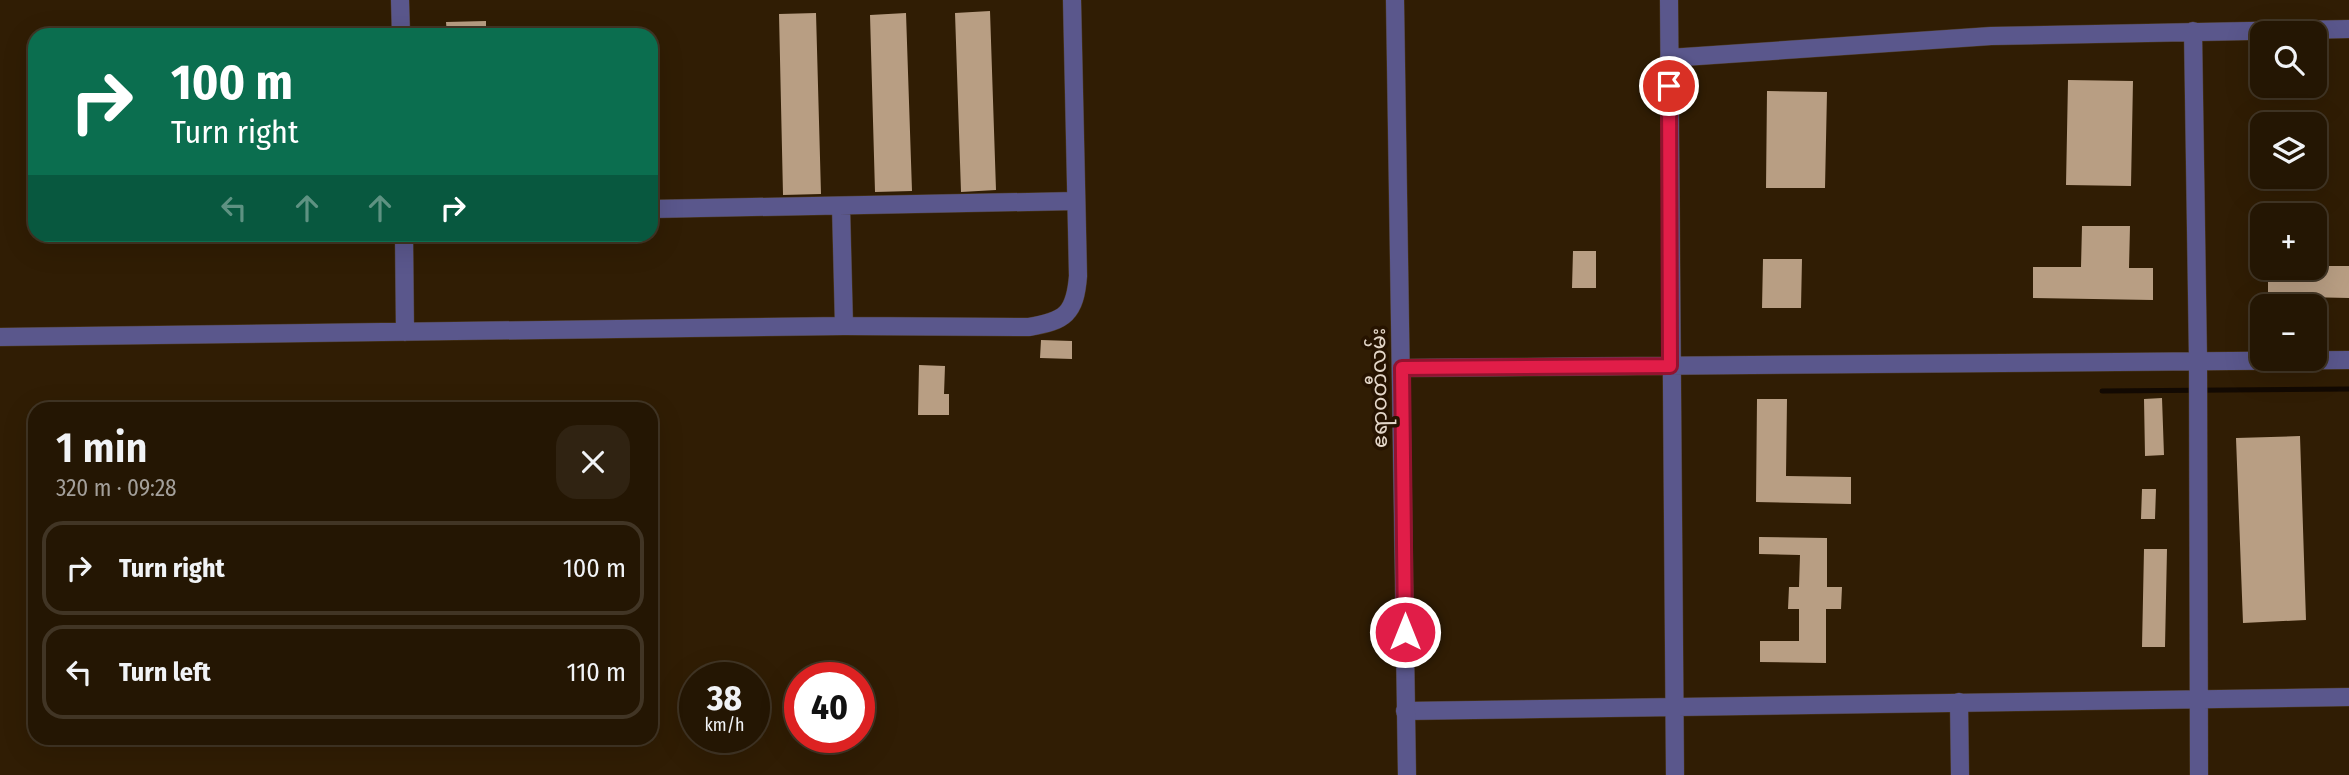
<!DOCTYPE html>
<html lang="en">
<head>
<meta charset="utf-8">
<style>
  body { margin:0; font-family:"Fira Sans Condensed","Noto Sans Myanmar",sans-serif; background:#302312; color:#f1f3f6; height:100vh; display:flex; flex-direction:column; font-size:26px; white-space:nowrap }
  * { box-sizing:border-box; margin:0 }
  p { font-size:23px; color:#a39f9a }
  .icon { flex:none; width:38px; height:38px; fill:none; stroke:currentColor; stroke-width:2; stroke-linecap:round; stroke-linejoin:round }
  .map { position:relative; flex:1; overflow:hidden }
  .panel { position:absolute; left:28px; top:402px; width:630px; height:343px; display:flex; flex-direction:column; background:#241603; border-radius:21px; box-shadow:0 7px 28px #0002,0 0 0 2px #413525 }
  .panel>* { flex:none }
  .hud { position:absolute; left:28px; top:28px; width:630px; height:214px; border-radius:21px; box-shadow:0 7px 28px #0002,0 0 0 2px #413525; background:#0b6e4f; color:#fff; overflow:hidden }
  .fabs { position:absolute; left:2250px; top:21px; display:grid; gap:14px }
  .fabs a { display:grid; place-items:center; width:77px; height:77px; border-radius:14px; background:#241603; box-shadow:0 7px 28px #0002,0 0 0 2px #413525; font-size:35px }
  .speed { position:absolute; left:679px; top:662px; display:flex; gap:14px; font-size:35px; font-weight:700; text-align:center }
  .speed>* { display:grid; place-content:center; width:91px; height:91px; border-radius:50%; background:#241603; box-shadow:0 7px 28px #0002,0 0 0 2px #413525; line-height:1 }
  .speed small { font-size:18px; font-weight:400 }
  .speed .limit { border:10px solid #d22; background:#fff; color:#111 }
  .pin { position:absolute; display:grid; place-items:center; width:60px; height:60px; color:#fff; margin:-30px; border:4px solid #fff; border-radius:50%; box-shadow:0 2px 7px #0007 }
  .me { position:absolute; width:77px; margin:-38px; rotate:0deg; stroke-linejoin:round; filter:drop-shadow(0 0 5px #0008) }
  .turn { display:flex; align-items:center; gap:24px; height:147px; padding:0 28px; font-size:32px }
  .turn .icon { width:91px; height:91px; stroke-width:2.5 }
  .turn b { display:block; font-size:49px; line-height:60px }
  .lanes { display:flex; align-items:center; height:66px; padding:0 28px; background:#0003; justify-content:center; gap:35px; direction:ltr }
  .lanes .off { opacity:.35 }
  .round { display:grid; place-items:center; flex:none; width:74px; height:74px; border-radius:21px; background:#302312 }
  .summary { display:flex; align-items:center; justify-content:space-between; height:119px; padding:0 28px }
  h1 { font-size:42px; font-weight:600; line-height:52px }
  ul { padding:0; list-style:none }
  li { display:flex; align-items:center; gap:21px; height:94px; margin:0 14px 10px; padding:0 14px; border:4px solid #413525; border-radius:21px }
  li div { flex:1 }
  li b { display:block; font-size:26px }
  li em { font-style:normal }
  .map>svg:first-child { display:block }
</style>
</head>
<body>
<div class="map">
<svg width="2349" height="775" viewBox="0 0 2349 775">
  <rect width="100%" height="100%" fill="#301d04"/>
  <g fill="none" stroke-linecap="round" stroke-linejoin="round">
    <!-- stream -->
    <path stroke="#120902" stroke-width="5" d="M2102 391 2349 389"/>
  </g>
  <!-- building -->
  <path fill="#b89e83" d="M990 11 996 190 961 192 955 13Z
    M816 13 821 194 783 195 779 14Z
    M906 13 912 191 875 192 870 15Z
    M486 21V35H447L446 22Z
    M2068 80 2133 81 2131 186 2066 185Z
    M1767 91 1827 92 1825 188H1766Z
    M2082 226H2130L2129 268H2153V300L2033 298V267H2081Z
    M1573 251H1596V288H1572Z
    M1763 259H1802L1801 308H1762Z
    M2315 266H2349V298L2303 297V302L2268 301V268H2315Z
    M1041 340 1072 341V359L1040 358Z
    M919 365 945 366 944 394H949V415H918Z
    M2162 398 2164 455 2145 456 2144 399Z
    M1757 399H1787L1786 476 1851 477V504L1756 502Z
    M2300 436 2306 620 2243 623 2236 438Z
    M2142 489H2156L2155 519H2141Z
    M1759 537 1827 538V587H1842L1841 609H1826V663L1760 662V641H1799V609H1788L1789 587H1799L1800 555 1759 554Z
    M2144 549H2167L2165 647H2142Z"/>
  <g fill="none" stroke-linecap="round" stroke-linejoin="round">
    <defs>
      <path id="minor" d="M400 0 401 35
        M1669 0 1675 775
        M2193 31 2198 360 2199 775
        M1669 58 1991 36 2349 29
        M841 206 844 326
        M651 209 1076 201
        M404 234 405 332
        M0 337 844 326 1029 327C1065 321 1075 314 1078 276L1072 0
        M1402 368 2349 360
        M1959 702 1960 775
        M1405 711 2349 697"/>
      <path id="tertiary" d="M1395 0 1407 775"/>
    </defs>
    <!-- minor casing -->
    <use href="#minor" stroke="#4d3b24" stroke-width="19"/>
    <!-- tertiary casing -->
    <use href="#tertiary" stroke="#4d3b24" stroke-width="19"/>
    <!-- minor -->
    <use href="#minor" stroke="#5a578c" stroke-width="18"/>
    <!-- tertiary -->
    <use href="#tertiary" stroke="#5a578c" stroke-width="18"/>
  </g>
  <g fill="none" stroke-linecap="round" stroke-linejoin="round">
    <defs>
      <path id="route" d="M1405 632 1402 368 1670 366 1669 86"/>
    </defs>
    <!-- route casing -->
    <use href="#route" stroke="#92132f" stroke-width="18"/>
    <!-- route -->
    <use href="#route" stroke="#e11d48" stroke-width="12"/>
  </g>
  <g text-anchor="middle" stroke-width="7" stroke-linejoin="round" paint-order="stroke">
    <!-- street labels -->
    <g font-size="21" fill="#e4d7c9" stroke="#261300">
      <text transform="translate(1379 388) rotate(-91)" y="7">ဧရာဝတီလမ်း</text>
    </g>
  </g>
</svg>
<div class="fabs">
<a><svg class="icon" aria-label="search" viewBox="0 0 24 24"><circle cx="10" cy="10" r="6"/><path d="M15 15l6 6"/></svg></a>
<a><svg class="icon" aria-label="layers" viewBox="0 0 24 24"><path d="M12 4l9 5-9 5-9-5zM3 14l9 5 9-5"/></svg></a>
<a>+</a>
<a>−</a>
</div>
<div class="speed"><div>38<small>km/h</small></div><div class="limit">40</div></div>
<div class="pin" style="left:1669px;top:86px;background:#d93025"><svg class="icon" aria-label="arrive" viewBox="0 0 24 24"><path d="M6 21V4h12l-3 4 3 4H6"/></svg></div>
<svg class="me" style="left:1405px;top:632px" viewBox="-20 -20 40 40"><circle r="17" fill="#e11d48" stroke="#fff" stroke-width="3"/><path d="M0-11L8 9 0 5-8 9z" fill="#fff"/></svg>
<div class="hud">
<div class="turn"><svg class="icon" aria-label="right" viewBox="0 0 24 24"><path d="M7 20v-9h11M14 6l5 5-5 5"/></svg><div><b>100 m</b>Turn right</div></div>
<div class="lanes"><svg class="icon off" aria-label="left" viewBox="0 0 24 24"><path d="M17 20v-9H6M10 6l-5 5 5 5"/></svg><svg class="icon off" aria-label="ahead" viewBox="0 0 24 24"><path d="M12 20V5M6 11l6-6 6 6"/></svg><svg class="icon off" aria-label="ahead" viewBox="0 0 24 24"><path d="M12 20V5M6 11l6-6 6 6"/></svg><svg class="icon" aria-label="right" viewBox="0 0 24 24"><path d="M7 20v-9h11M14 6l5 5-5 5"/></svg></div>
</div>
<section class="panel">
<div class="summary"><div><h1>1 min</h1><p>320 m · 09:28</p></div><a class="round"><svg class="icon" aria-label="close" viewBox="0 0 24 24"><path d="M6 6l12 12M18 6L6 18"/></svg></a></div>
<ul>
<li><svg class="icon" aria-label="right" viewBox="0 0 24 24"><path d="M7 20v-9h11M14 6l5 5-5 5"/></svg><div><b>Turn right</b></div><em>100 m</em></li>
<li><svg class="icon" aria-label="left" viewBox="0 0 24 24"><path d="M17 20v-9H6M10 6l-5 5 5 5"/></svg><div><b>Turn left</b></div><em>110 m</em></li>
</ul>
</section>
</div>
</body>
</html>
